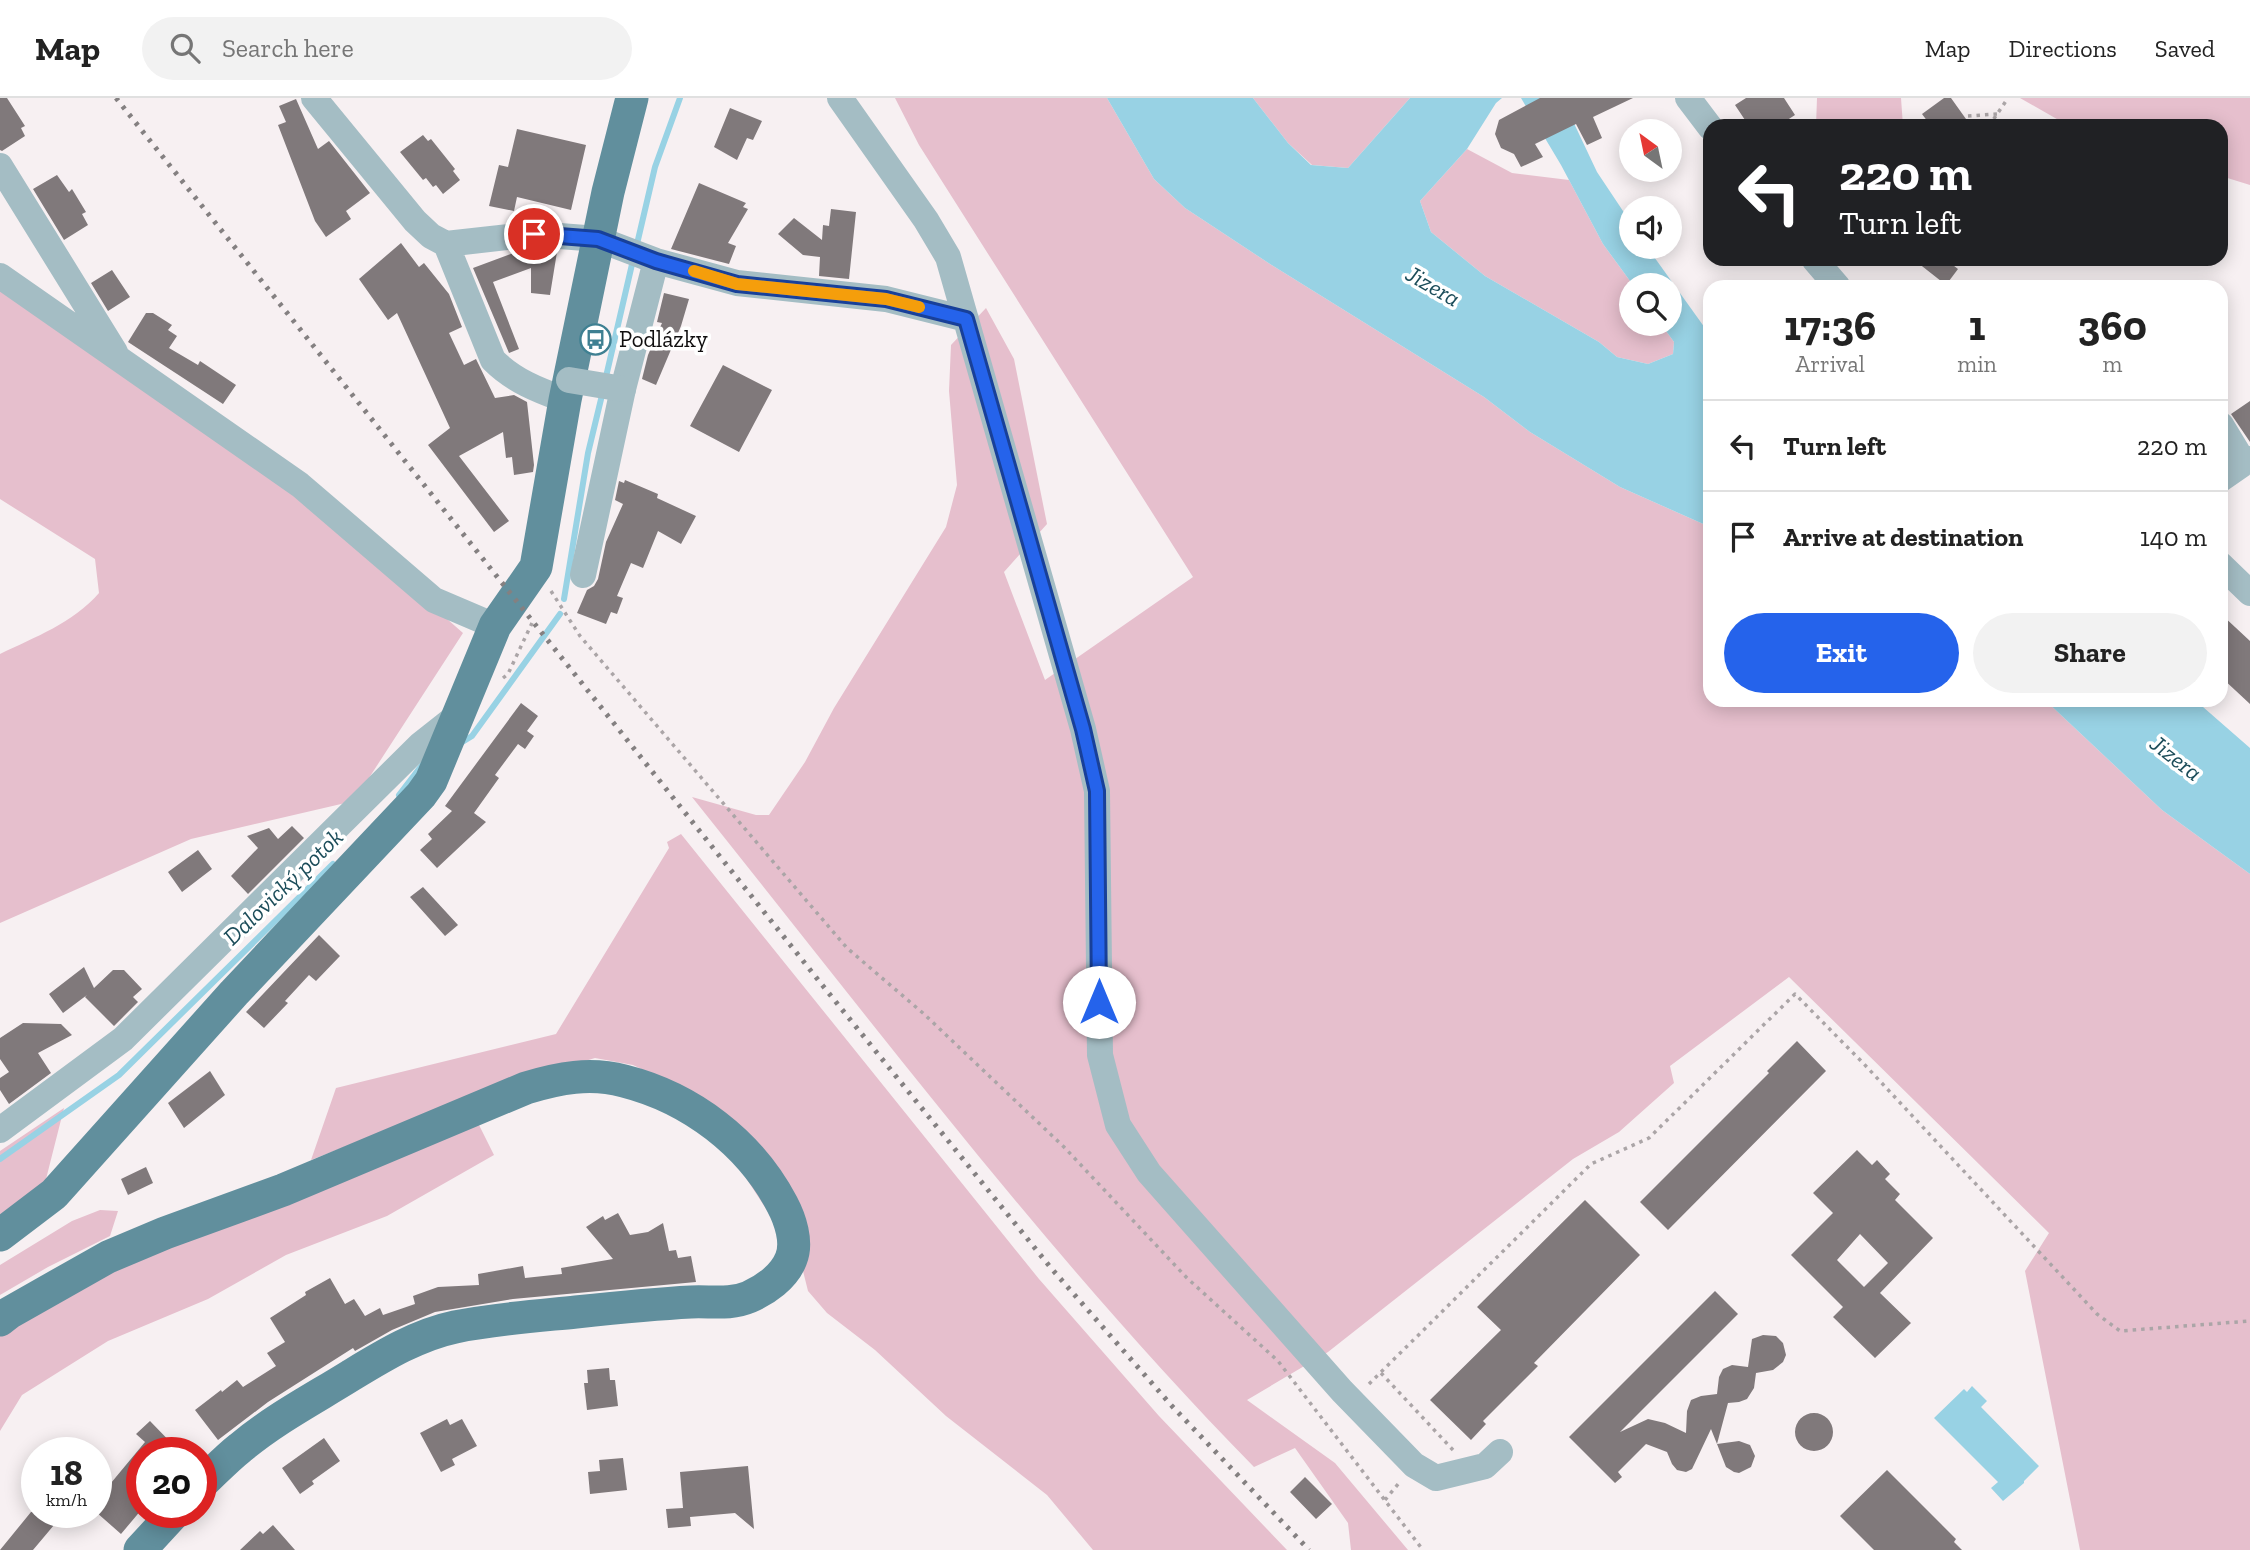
<!DOCTYPE html>
<html lang="en">
<head>
<meta charset="utf-8">
<style>
  body { margin:0; font-family:"Zilla Slab",serif; background:#f2f2f2; color:#222; height:100vh; display:flex; flex-direction:column; font-size:26px; white-space:nowrap }
  * { box-sizing:border-box; margin:0 }
  p { font-size:23px; color:#767676 }
  .icon { flex:none; width:38px; height:38px; fill:none; stroke:currentColor; stroke-width:2; stroke-linecap:round; stroke-linejoin:round }
  .map { position:relative; flex:1; overflow:hidden }
  .drawer { position:absolute; left:1703px; top:182px; width:525px; height:427px; display:flex; flex-direction:column; background:#fff; border-radius:21px; box-shadow:0 4px 18px #0003 }
  .drawer>* { flex:none }
  .banner { position:absolute; left:1703px; top:21px; width:525px; height:147px; border-radius:21px; box-shadow:0 4px 18px #0003; background:#202124; color:#fff; overflow:hidden }
  .needle { width:46px; rotate:327deg }
  .tools { position:absolute; left:1619px; top:21px; display:grid; gap:14px }
  .tools a { display:grid; place-items:center; width:63px; height:63px; border-radius:50%; background:#fff; box-shadow:0 4px 18px #0003; font-size:35px }
  .speed { position:absolute; left:21px; top:1339px; display:flex; gap:14px; font-size:35px; font-weight:700; text-align:center }
  .speed>* { display:grid; place-content:center; width:91px; height:91px; border-radius:50%; background:#fff; box-shadow:0 4px 18px #0003; line-height:1 }
  .speed small { font-size:18px; font-weight:400 }
  .speed .limit { border:10px solid #d22; background:#fff; color:#111 }
  .pin { position:absolute; display:grid; place-items:center; width:60px; height:60px; color:#fff; margin:-30px; border:4px solid #fff; border-radius:50%; box-shadow:0 2px 7px #0007 }
  .me { position:absolute; width:77px; margin:-38px; rotate:0deg; stroke-linejoin:round; filter:drop-shadow(0 0 5px #0008) }
  .turn { display:flex; align-items:center; gap:24px; height:147px; padding:0 21px; font-size:32px }
  .turn .icon { width:91px; height:91px; stroke-width:2.5 }
  .turn b { display:block; font-size:49px; line-height:60px }
  .eta { display:flex; justify-content:space-evenly; align-items:center; height:119px; text-align:center }
  .eta b { font-size:42px; font-weight:700; line-height:49px }
  .action { display:flex; gap:14px; margin-top:auto; padding:14px 21px }
  .action a { flex:1; height:80px; border-radius:42px; background:#2563eb; color:#fff; font-size:28px; font-weight:700; line-height:80px; text-align:center }
  .action a+a { background:#f2f2f2; color:#222 }
  ul { padding:0; list-style:none }
  li { display:flex; align-items:center; gap:21px; height:91px; padding:0 21px; border-top:2px solid #e0e0e0 }
  li div { flex:1 }
  li b { display:block; font-size:26px }
  li em { font-style:normal }
  header { display:flex; align-items:center; gap:42px; box-sizing:border-box; height:98px; padding:0 35px; background:#fff; border-bottom:2px solid #e0e0e0 }
  header strong { font-size:33px }
  nav { display:flex; gap:38px; margin-inline-start:auto; font-size:24px }
  .search { width:490px; height:63px; background:#f2f2f2; display:flex; align-items:center; gap:18px; box-sizing:border-box; padding:0 24px; border-radius:38px; color:#767676; font-size:26px }
  .map>svg:first-child { display:block }
</style>
</head>
<body>
<header>
<strong>Map</strong>
<div class="search"><svg class="icon" aria-label="search" viewBox="0 0 24 24"><circle cx="10" cy="10" r="6"/><path d="M15 15l6 6"/></svg>Search here</div>
<nav><a>Map</a><a>Directions</a><a>Saved</a></nav>
</header>
<div class="map">
<svg width="2250" height="1452" viewBox="0 0 2250 1452">
  <rect width="100%" height="100%" fill="#f7f0f2"/>
  <!-- green -->
  <path fill="#e6bfcd" d="M895 0H1107L1154 81 1185 110 1270 166 1484 299 1530 334 1620 389 1710 429V602H2045L2162 712 2250 776V1452H2080L2025 1173 2049 1135 1789 879 1670 968 1674 985 1619 1034 1573 1061 1328 1254 1247 1302 1335 1365 1408 1452H1351L1348 1425 1295 1350 1254 1369C1050 1161 874 926 692 699L756 717H769L805 664 834 610 946 429 957 387 949 293 951 247 986 210 1014 261 1047 426 1004 474 1045 582 1193 479 919 47Z
    M1253 0H1410L1348 70 1312 67 1288 45Z
    M1817 0H1901L1903 28H1816Z
    M2020 0H2250V87L2221 78V28H2069Z
    M1467 51 1512 75 1569 82 1603 146 1633 187H1631V226H1661L1674 244 1673 256 1648 266 1617 259 1599 244 1485 178 1431 134 1420 103Z
    M0 181 305 396 463 535 354 703 191 741 0 825V556C35 539 73 525 99 495L95 461 0 401Z
    M681 736 1039 1181 1159 1318 1287 1452H1093L1047 1397 946 1318 875 1252 827 1215 808 1193 801 1165 691 995 633 967 595 960 487 993 311 1062 336 990 556 936 669 750 667 744Z
    M64 1010 44 1089 0 1130V1053Z
    M476 1021 494 1057 387 1118 286 1157 208 1201 108 1243 22 1297 0 1333V1231L113 1162Z
    M100 1112 118 1113 110 1138 48 1169 0 1197V1167L72 1123Z"/>
  <!-- water -->
  <path fill="#98d2e4" d="M1107 0H1253L1288 45 1311 67 1348 70 1410 0H1502L1496 5 1467 51 1420 103 1431 134 1485 178 1599 244 1617 259 1648 266 1673 256 1674 244 1661 226H1670V187H1633L1603 146 1561 67 1521 0H1562L1597 74 1631 125V149H1647L1710 237V429L1620 389 1530 334 1484 299 1270 166 1185 110 1154 81Z
    M2045 602H2195L2250 650V776L2162 712Z
    M1972 1288 1987 1303 1981 1309 2039 1368 2024 1383V1385L2003 1403 1991 1390 1998 1384 1934 1320 1964 1291 1967 1294Z"/>
  <g fill="none" stroke-linecap="round" stroke-linejoin="round">
    <!-- stream -->
    <path stroke="#98d2e4" stroke-width="6" d="M637 146 655 69 680 0
      M605 283 633 162
      M564 501 588 355 603 293
      M459 646 472 638 560 516
      M399 697 422 667
      M0 1061 119 977 333 766"/>
  </g>
  <!-- building -->
  <path fill="#80797b" fill-rule="evenodd" d="M0 0H7L25 28 21 30 25 38 2 53 0 52Z
    M1540 0H1633L1593 19 1602 40 1587 47 1576 26 1535 46 1543 59 1521 69 1514 56 1501 50 1495 36 1499 22Z
    M1746 0H1784L1795 17 1778 28H1749L1735 7Z
    M1944 0H1951L1971 28H1931L1922 16Z
    M296 1 318 51 329 43 370 95 346 113 351 121 326 139 315 123 278 27 286 24 279 8Z
    M730 10 762 23 753 42 747 40 737 62 714 49Z
    M517 31 586 47 571 112 517 99 514 113 489 108 499 67 508 69Z
    M423 37 428 43 431 41 455 71 453 73 460 82 443 96 436 87 433 89 426 80 423 82 400 54Z
    M57 77 69 94 72 91 86 114 82 116 88 127 64 142 33 91Z
    M699 85 746 105 743 109 748 111 728 145 736 148 729 166 671 151Z
    M831 111 856 114 849 181 819 178 820 159 803 157 778 136 794 120 822 142 823 127 829 128Z
    M401 145 419 169 424 165 449 196 462 229 449 235 464 267 476 261 495 300 514 297 527 304 534 367 533 374 514 377 512 359 506 360 503 334 459 358 509 423 494 434 428 347 450 330 397 215 388 222 359 181Z
    M534 152 557 154 550 197 531 195V170L493 184 519 251 509 255 473 170 516 154Z
    M1913 161H1945L1958 171 1946 187Z
    M112 172 130 199 108 213 91 185Z
    M664 195 689 201 681 228 656 287 642 281 648 257 662 225 657 224Z
    M146 215H153L172 227 168 232 177 238 169 250 198 267 200 263 236 287 223 306 128 244Z
    M723 267 772 292 739 354 690 328Z
    M2250 303V344L2231 316Z
    M625 382 658 396 657 400 696 418 681 446 658 433 643 470 631 465 617 498 623 500 617 516 611 514 606 526 577 515 587 492 594 488 598 481 606 444 623 406 615 402 619 383 624 385Z
    M2221 516 2250 543V606L2221 579Z
    M521 605 538 618 527 633 534 638 525 651 518 646 495 677 499 680 474 715 486 724 437 770 420 752 432 741 428 736 452 713 445 708Z
    M292 728 304 740 248 796 231 778 258 750 247 738 269 730 278 741Z
    M198 752 212 771 182 794 168 774Z
    M423 789 458 827 445 838 410 799Z
    M319 837 340 858 316 883 309 877 285 903 288 905 264 930 246 914Z
    M84 869 94 890 113 872H124L142 891 133 899 138 904 114 928 85 899 87 897 63 915 49 896Z
    M23 925 61 926 72 937 38 955 51 975 9 1006 0 992V980L9 974 0 961V940Z
    M1797 943 1826 973 1668 1132 1640 1104 1769 975 1767 973Z
    M210 973 225 997 184 1030 168 1005Z
    M1857 1052 1872 1067 1877 1062 1890 1076 1885 1081 1900 1096 1895 1102 1933 1140 1880 1195 1911 1225 1875 1260 1833 1219 1843 1209 1791 1157 1833 1115 1813 1095ZM1860 1136 1888 1165 1864 1189 1837 1162Z
    M146 1069 153 1085 128 1097 121 1081Z
    M1585 1102 1640 1157 1534 1265 1538 1268 1483 1323 1486 1326 1471 1342 1430 1302 1501 1232 1477 1209Z
    M618 1115 630 1137 648 1134 663 1125 669 1153 676 1152 678 1160 691 1158 696 1184 513 1201 435 1214 392 1232 355 1253 353 1250 268 1304 218 1342 195 1312 221 1292 222 1294 237 1282 243 1289 276 1268 267 1255 285 1244 270 1220 306 1197 305 1194 330 1180 345 1206 354 1201 365 1218 380 1210 383 1217 415 1206 413 1198 438 1189 479 1187 478 1176 523 1168 525 1180 562 1176 561 1170 613 1161 586 1129 603 1118 605 1122Z
    M1715 1193 1738 1216 1620 1334 1648 1321 1665 1325 1686 1335 1687 1313 1691 1302 1701 1298 1717 1296 1719 1279 1723 1271 1732 1267 1748 1269 1752 1241 1763 1237 1776 1238 1783 1245 1786 1257 1783 1264 1773 1272 1756 1275 1754 1290 1747 1301 1739 1304 1728 1305 1717 1346 1711 1331 1692 1371 1686 1374 1677 1372 1672 1366 1667 1354 1646 1346 1618 1374 1622 1379 1615 1385 1569 1339Z
    M609 1270 610 1282H615L618 1308 587 1312 584 1285H588L587 1272Z
    M1795 1334a19 19 0 1 1 38 0a19 19 0 1 1-38 0Z
    M447 1321 450 1327 462 1321 477 1348 452 1361 455 1367 441 1374 420 1335Z
    M150 1323 180 1354H142V1411L121 1436 96 1414V1389L105 1379 111 1385 145 1344 136 1336Z
    M324 1340 340 1363 312 1383 314 1386 300 1396 282 1370Z
    M1739 1343 1750 1347 1755 1358 1751 1369 1739 1375 1734 1374 1726 1369 1717 1346Z
    M623 1360 627 1392 590 1396 588 1374 600 1373 599 1362Z
    M748 1368 754 1431 735 1415 690 1419 691 1428 668 1430 666 1411 683 1410 680 1374Z
    M1887 1372 1956 1441 1954 1444 1962 1452H1874L1840 1418Z
    M1305 1379 1332 1406 1316 1421 1290 1394Z
    M31 1414H65L33 1452H0Z
    M273 1427 295 1452H240L260 1433 263 1436Z"/>
  <g fill="none" stroke-linecap="round" stroke-linejoin="round">
    <!-- path -->
    <path stroke="#aba5a7" stroke-width="3.5" stroke-dasharray="3.5 5" stroke-linecap="butt" d="M1968 18 1997 16
      M1989 28 2008 0
      M551 493 580 538 847 850 924 916 1064 1049 1187 1180 1278 1263 1423 1452
      M503 580 508 576 532 525
      M1381 1275 1453 1352
      M1369 1286 1591 1066 1649 1040 1795 896 1864 966 2097 1216 2120 1233 2250 1223
      M1385 1402 1399 1385"/>
    <!-- minor -->
    <path stroke="#a4bdc4" stroke-width="26" d="M314 0 415 123 431 138 446 146 493 262C514 283 538 292 565 302
      M840 0 926 122 948 159 1083 631 1097 693 1100 957 1118 1027 1149 1075 1342 1293 1414 1367 1436 1380 1485 1368 1500 1354
      M1688 0 1710 29
      M0 68 115 254
      M446 146 534 136 598 141 656 163 737 185 886 201 966 221
      M1814 161 1838 189
      M0 178 300 387 434 502 495 528
      M2221 327 2244 365
      M2221 381 2250 361
      M2221 467 2250 495
      M583 477 623 291 656 163
      M0 1032 123 941 420 647 458 617"/>
    <!-- major -->
    <path stroke="#618f9d" stroke-width="33" d="M0 1137 54 1096 234 895 421 697 431 683 495 528 536 469 565 302 608 94 632 0
      M0 1222 9 1215 108 1159 165 1135 283 1092 526 990C559 980 590 974 624 983 691 1000 750 1045 782 1106 790 1121 798 1144 791 1161 784 1179 765 1192 749 1199 730 1207 711 1203 691 1204 653 1206 614 1210 576 1214 536 1218 494 1221 455 1229 417 1237 383 1258 350 1278 313 1301 273 1322 240 1350 226 1361 214 1374 201 1386
      M140 1452 175 1414"/>
    <!-- rail -->
    <path stroke="#848081" stroke-width="5" stroke-dasharray="3.5 7" stroke-linecap="butt" d="M116 0 823 888 1051 1170 1171 1307 1309 1452"/>
    <!-- minor-bridge -->
    <path stroke="#a4bdc4" stroke-width="26" d="M569 282 623 291"/>
  </g>
  <g fill="none" stroke-linecap="round" stroke-linejoin="round">
    <defs>
      <path id="route" d="M534 136 598 141 656 163 737 186 886 201 966 221 1083 631 1097 693 1099 904"/>
    </defs>
    <!-- route casing -->
    <use href="#route" stroke="#184099" stroke-width="18"/>
    <!-- route -->
    <use href="#route" stroke="#2563eb" stroke-width="12"/>
    <!-- slow -->
    <path stroke="#f59e0b" stroke-width="12" d="M694 173 737 186 886 201 919 209"/>
  </g>
  <!-- icons -->
  <defs>
    <symbol id="bus-ring" viewBox="-11 -11 22 22"><circle r="9.5" fill="#fff" stroke="#3f8092" stroke-width="1.5"/><path d="M-5-6H5V4H4V6H2V4H-2V6H-4V4H-5ZM-3.5-4V0h7V-4ZM-3.5 1.2v1.5H-2V1.2ZM2 1.2v1.5H3.5V1.2Z" fill="#3f8092"/></symbol>
  </defs>
  <g fill-rule="evenodd">
    <use href="#bus-ring" x="578" y="224" width="35" height="35"/>
  </g>
  <g text-anchor="middle" stroke-width="7" stroke-linejoin="round" paint-order="stroke">
    <!-- poi labels -->
    <g font-size="23" fill="#100e0f" stroke="#fff" text-anchor="start">
      <text x="619" y="249">Podlázky</text>
    </g>
    <!-- water labels -->
    <g font-size="24" font-style="italic" fill="#1c4d5a" stroke="#fff">
      <text transform="translate(1433 188) rotate(30)" y="8">Jizera</text>
      <text transform="translate(2176 660) rotate(38)" y="8">Jizera</text>
      <text transform="translate(283 789) rotate(-44)" y="8">Dalovický potok</text>
    </g>
  </g>
</svg>
<div class="tools">
<a><svg class="needle" viewBox="-14 -14 28 28"><path d="M0-13l5 13h-10z" fill="#e53935"/><path d="M0 13l5-13h-10z" fill="#767676"/></svg></a>
<a><svg class="icon" aria-label="sound" viewBox="0 0 24 24"><path d="M4 9h4l5-4v14l-5-4H4zM17 9q2 3 0 6"/></svg></a>
<a><svg class="icon" aria-label="search" viewBox="0 0 24 24"><circle cx="10" cy="10" r="6"/><path d="M15 15l6 6"/></svg></a>
</div>
<div class="speed"><div>18<small>km/h</small></div><div class="limit">20</div></div>
<div class="pin" style="left:534px;top:136px;background:#d93025"><svg class="icon" aria-label="arrive" viewBox="0 0 24 24"><path d="M6 21V4h12l-3 4 3 4H6"/></svg></div>
<svg class="me" style="left:1099px;top:904px" viewBox="-20 -20 40 40"><circle r="19" fill="#fff"/><path d="M0-13L10 11 0 6-10 11z" fill="#2563eb"/></svg>
<div class="banner">
<div class="turn"><svg class="icon" aria-label="left" viewBox="0 0 24 24"><path d="M17 20v-9H6M10 6l-5 5 5 5"/></svg><div><b>220 m</b>Turn left</div></div>
</div>
<section class="drawer">
<div class="eta">
<div><b>17:36</b><p>Arrival</p></div>
<div><b>1</b><p>min</p></div>
<div><b>360</b><p>m</p></div>
</div>
<ul>
<li><svg class="icon" aria-label="left" viewBox="0 0 24 24"><path d="M17 20v-9H6M10 6l-5 5 5 5"/></svg><div><b>Turn left</b></div><em>220 m</em></li>
<li><svg class="icon" aria-label="arrive" viewBox="0 0 24 24"><path d="M6 21V4h12l-3 4 3 4H6"/></svg><div><b>Arrive at destination</b></div><em>140 m</em></li>
</ul>
<div class="action"><a>Exit</a><a>Share</a></div>
</section>
</div>
</body>
</html>
